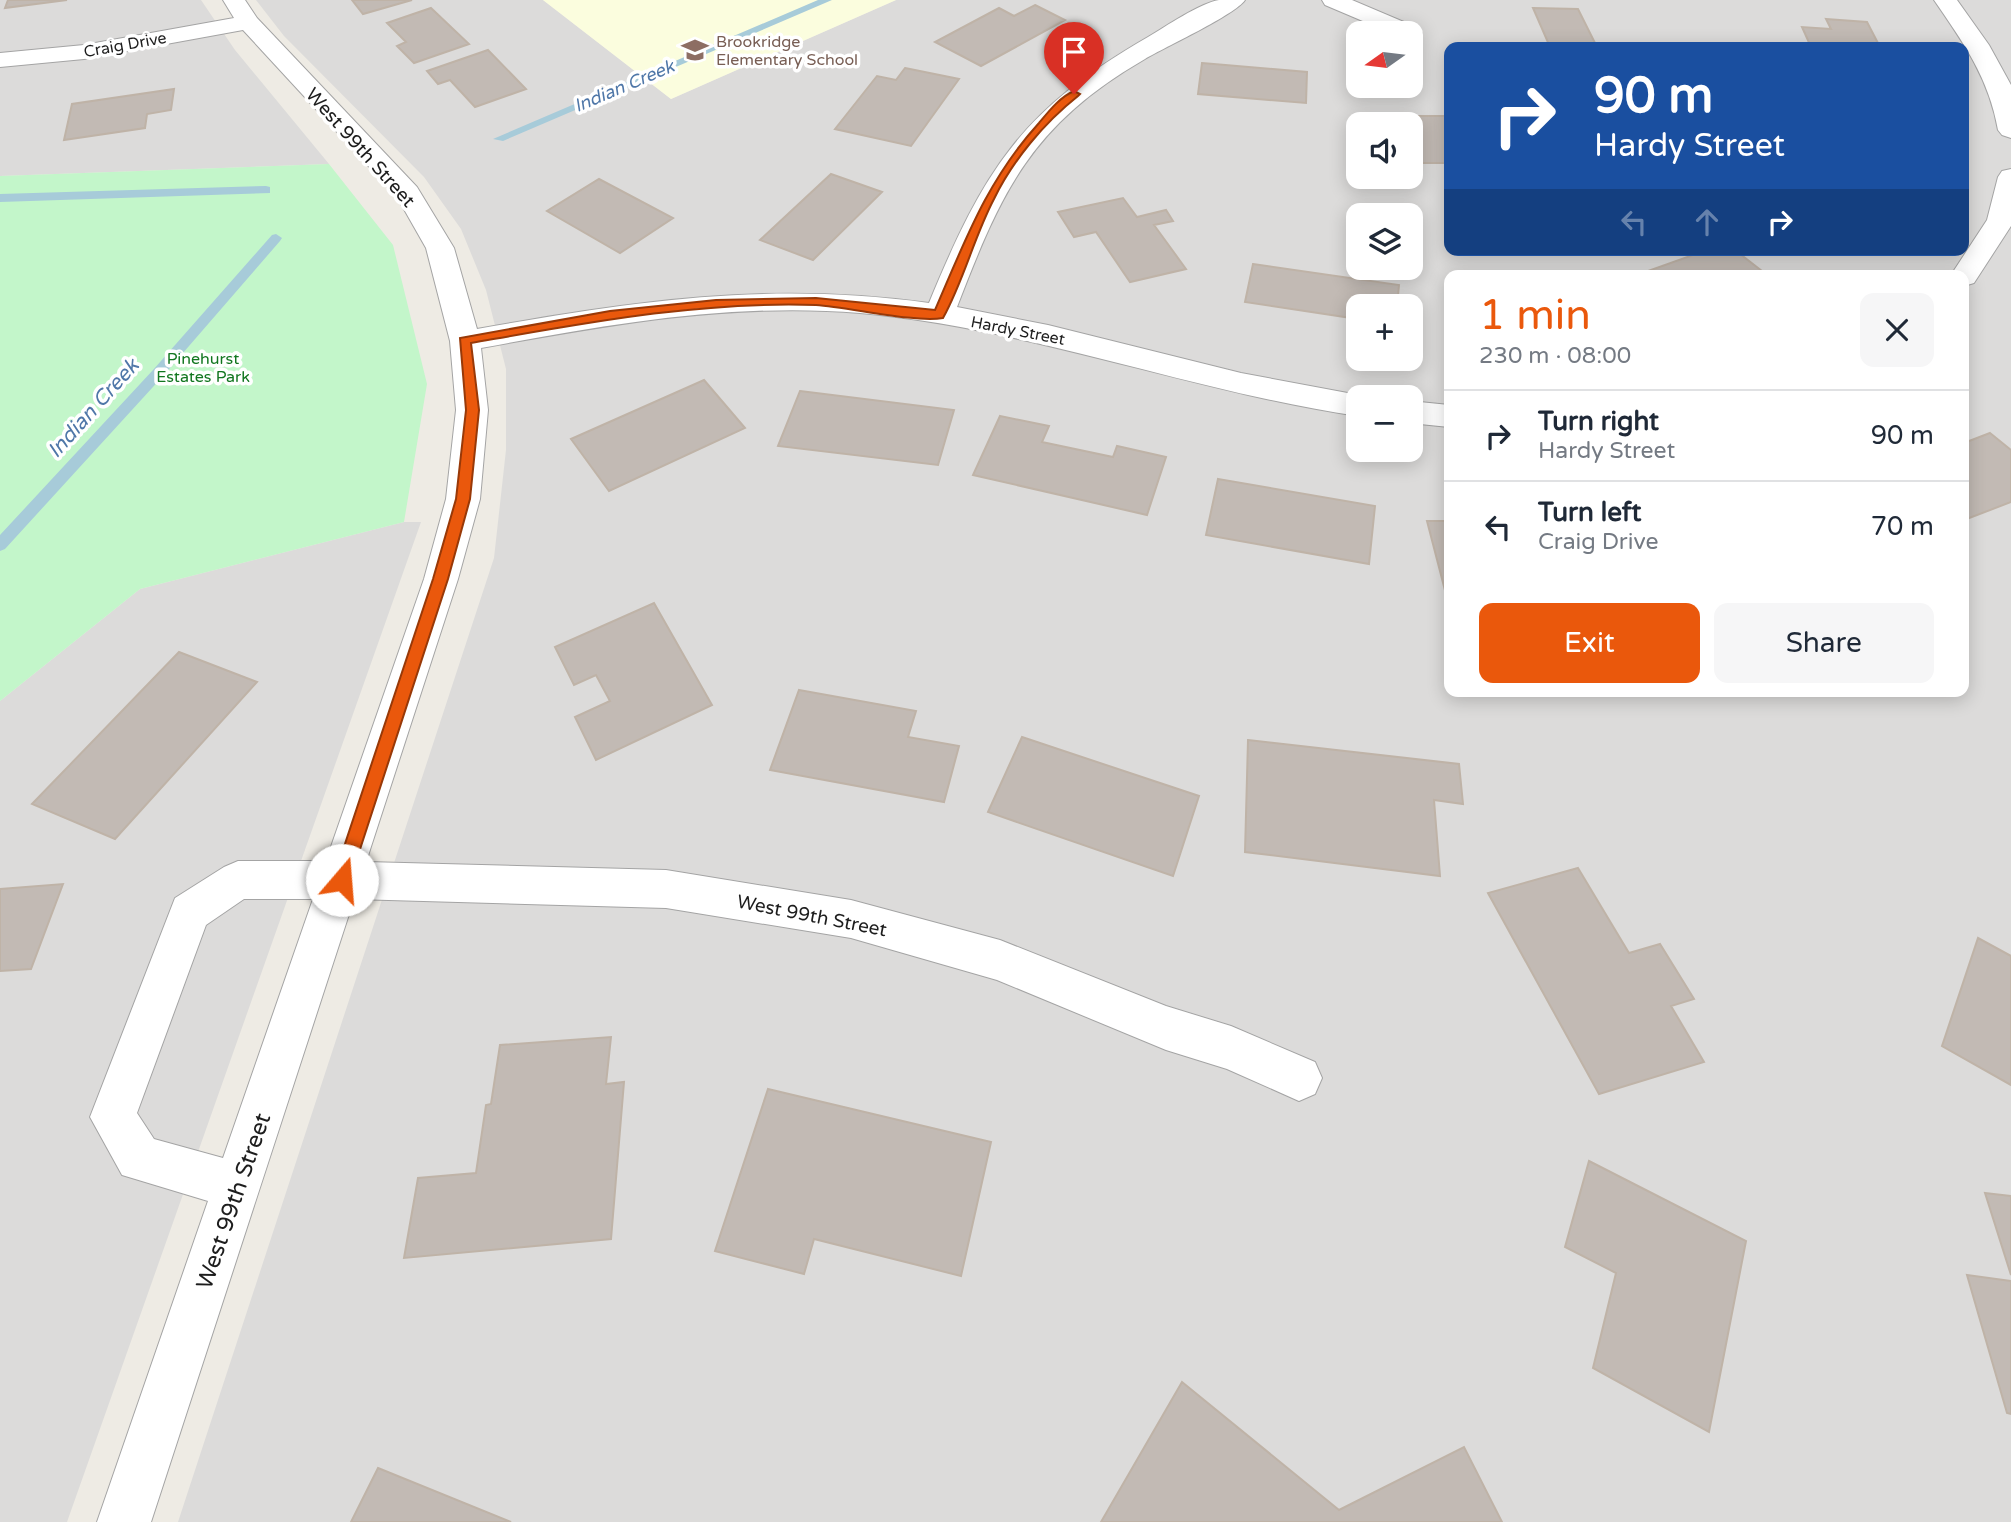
<!DOCTYPE html>
<html lang="en">
<head>
<meta charset="utf-8">
<style>
  body { margin:0; font-family:"Varela Round",sans-serif; background:#f6f6f7; color:#1f2937; height:100vh; display:flex; flex-direction:column; font-size:26px; white-space:nowrap }
  * { box-sizing:border-box; margin:0 }
  p { font-size:23px; color:#747a83 }
  .icon { flex:none; width:38px; height:38px; fill:none; stroke:currentColor; stroke-width:2; stroke-linecap:round; stroke-linejoin:round }
  .map { position:relative; flex:1; overflow:hidden }
  .side { position:absolute; left:1444px; top:270px; width:525px; height:427px; display:flex; flex-direction:column; background:#fff; border-radius:14px; box-shadow:0 4px 18px #0003 }
  .side>* { flex:none }
  .top-card { position:absolute; left:1444px; top:42px; width:525px; height:214px; border-radius:14px; box-shadow:0 4px 18px #0003; background:#1a4fa0; color:#fff; overflow:hidden }
  .needle { width:46px; rotate:256deg }
  .buttons { position:absolute; left:1346px; top:21px; display:grid; gap:14px }
  .buttons a { display:grid; place-items:center; width:77px; height:77px; border-radius:14px; background:#fff; box-shadow:0 4px 18px #0003; font-size:35px }
  .pin { position:absolute; display:grid; place-items:center; width:60px; height:60px; color:#fff; margin:-72px -30px; border-radius:50% 50% 50% 0; rotate:-45deg; box-shadow:0 0 7px #0007 }
  .pin .icon { rotate:45deg }
  .me { position:absolute; width:77px; margin:-38px; rotate:18deg; stroke-linejoin:round; filter:drop-shadow(0 0 5px #0008) }
  .turn { display:flex; align-items:center; gap:24px; height:147px; padding:0 35px; font-size:32px }
  .turn .icon { width:91px; height:91px; stroke-width:2.5 }
  .turn b { display:block; font-size:49px; line-height:60px }
  .lanes { display:flex; align-items:center; height:66px; padding:0 35px; background:#0003; justify-content:center; gap:35px; direction:ltr }
  .lanes .off { opacity:.35 }
  .round { display:grid; place-items:center; flex:none; width:74px; height:74px; border-radius:14px; background:#f6f6f7 }
  .overview { display:flex; align-items:center; justify-content:space-between; height:119px; padding:0 35px }
  h1 { font-size:42px; font-weight:600; line-height:52px; color:#ea580c }
  .button { display:flex; gap:14px; margin-top:auto; padding:14px 35px }
  .button a { flex:1; height:80px; border-radius:14px; background:#ea580c; color:#fff; font-size:28px; font-weight:600; line-height:80px; text-align:center }
  .button a+a { background:#f6f6f7; color:#1f2937 }
  ul { padding:0; list-style:none }
  li { display:flex; align-items:center; gap:21px; height:91px; padding:0 35px; border-top:2px solid #e0e1e3 }
  li div { flex:1 }
  li b { display:block; font-size:26px }
  li em { font-style:normal }
  .map>svg:first-child { display:block }
</style>
</head>
<body>
<div class="map">
<svg width="2011" height="1522" viewBox="0 0 2011 1522">
  <rect width="100%" height="100%" fill="#eeebe4"/>
  <!-- residential -->
  <path fill="#dcdbda" fill-rule="evenodd" d="M0 0H201L235 50 329 164 0 176Z
    M256 0H543L671 99 896 0H2011V1522H178L494 558 506 450V369L486 290 461 229 424 177 284 36ZM1358 33H1410V86H1358ZM1449 47H1964V250H1449ZM1358 124H1410V177H1358ZM1358 215H1410V268H1358ZM1449 275H1964V691H1449ZM1358 306H1410V359H1358ZM1358 397H1410V450H1358Z
    M404 522H421L67 1522H0V701L140 589Z"/>
  <!-- education -->
  <path fill="#fbfdde" d="M543 0H896L671 99Z"/>
  <!-- park -->
  <path fill="#c3f6ca" d="M329 164 393 245 427 384 404 522 140 589 0 701V176Z"/>
  <g fill="none" stroke-linecap="round" stroke-linejoin="round">
    <!-- stream -->
    <path fill="#a7cbd9" fill-rule="evenodd" d="M818 0H832L503 141 493 139Z
      M266 186 270 187V193L0 202V194Z
      M276 234 282 238 280 241 163 376 5 549 0 551V535L153 370 272 235Z"/>
  </g>
  <!-- building -->
  <path fill="#c2bab4" stroke="#bfb3a7" stroke-width="2" d="M8 0H67L5 8Z
    M352 0H412L363 14Z
    M1035 5 1065 20 981 66 935 42 999 8 1014 16Z
    M431 8 469 44 414 63 397 46 406 42 387 23Z
    M1533 8 1578 9 1597 47H1550Z
    M1826 19 1867 22 1880 47H1811L1802 27 1831 29Z
    M488 50 526 89 475 107 450 80 438 84 427 71Z
    M1202 63 1307 72 1306 103 1198 94Z
    M905 68 959 79 911 146 835 129 877 76 896 80Z
    M174 89 171 110 147 114 145 128 64 140 72 104Z
    M1354 116H1449V163H1419L1415 152H1410V124H1358V129Z
    M831 174 882 192 813 260 760 240Z
    M599 179 673 218 620 253 547 211Z
    M1123 198 1137 217 1166 210 1173 221 1154 225 1186 269 1130 282 1096 232 1074 237 1058 212Z
    M1707 250H1735L1767 275H1637Z
    M1253 264 1399 285 1397 306H1358V319L1245 302Z
    M704 380 745 428 609 491 571 439Z
    M800 391 954 410 938 465 778 446Z
    M1000 416 1049 426 1042 442 1113 457 1117 446 1166 457 1147 515 973 475Z
    M1990 433 2011 450V502L1964 520V443Z
    M1218 479 1375 506 1369 564 1206 535Z
    M1427 521H1449V602H1448Z
    M654 603 712 705 596 760 575 717 610 701 596 675 574 685 555 647Z
    M179 652 257 682 115 839 32 804Z
    M799 690 916 711 908 737 959 746 944 802 770 770Z
    M1022 737 1199 796 1173 876 988 812Z
    M1248 740 1459 764 1463 804 1434 800 1440 876 1245 852Z
    M1578 868 1629 953 1660 944 1694 999 1671 1006 1704 1062 1599 1094 1488 893Z
    M63 884 31 969 0 971V889Z
    M1978 938 2011 956V1085L1942 1046Z
    M611 1037 606 1084 624 1082 611 1239 404 1258 418 1178 476 1173 486 1105 491 1104 500 1045Z
    M768 1089 991 1142 961 1276 814 1239 804 1274 715 1251Z
    M1589 1161 1746 1241 1709 1432 1593 1368 1616 1273 1565 1247Z
    M1985 1193 2011 1196V1275Z
    M1967 1275 2011 1281V1414L2007 1413Z
    M1182 1382 1339 1510 1464 1447 1502 1522H1101Z
    M378 1468 511 1522H351Z"/>
  <g fill="none" stroke-linecap="round" stroke-linejoin="round">
    <defs>
      <path id="minor" d="M223 0H245L257 18 417 187 454 248 477 329C636 301 767 281 929 303 984 170 1020 111 1148 37 1165 27 1200 3 1219 0 1227 0 1237 0 1245 0 1235 15 1165 47 1145 59 1031 125 1002 190 957 307L1048 325 1241 373 1369 397H1358V416C1190 391 1029 328 860 313 732 302 606 325 481 348L488 410 480 499 458 579 366 862 666 870 851 900 1000 940 1166 1006 1231 1026 1315 1062 1322 1078 1315 1094 1299 1101 1227 1069 1166 1050 997 980 851 938 666 908 354 899 151 1522H97L208 1201 122 1175 90 1117 175 898 224 867 238 861H326L424 579 446 499 456 410 450 341 426 248 397 197 243 30 84 59 0 67V53L84 45 234 18ZM244 899H313L223 1158 154 1139 137 1113 206 925Z
        M1322 0H1352L1418 28 1422 33 1410 40V33H1391L1325 5Z
        M1934 0H1957L1989 45 2011 85V138L2002 135 1998 130C1989 78 1963 42 1934 0Z
        M2011 169V226L1974 283 1964 286V275H1951L1987 220 1998 177 2002 171Z
        M1410 401 1449 405V427L1410 423Z"/>
    </defs>
    <!-- minor casing -->
    <use href="#minor" stroke="#a4a4a4" stroke-width="2"/>
    <!-- minor -->
    <use href="#minor" fill="#fff" fill-rule="evenodd"/>
  </g>
  <!-- route -->
  <path fill="#ea580c" stroke="#983908" stroke-width="2" d="M1074 91 1080 94 1078 96C1044 123 1013 160 994 199 974 237 964 280 943 318 915 323 849 307 816 305 700 301 585 323 471 343L479 410 470 499 448 579 350 880 342 887 336 885 333 880 433 579 456 499 466 410 460 338 610 311 716 300 816 298 935 310C965 241 987 180 1039 123 1049 111 1060 97 1074 91Z"/>
  <!-- icons -->
  <defs>
    <symbol id="school-bare" viewBox="-9 -9 18 18"><path d="M0-5L7-2L0 1L-7-2ZM-4 1L0 2.5L4 1V4Q0 6-4 4Z" fill="#8d6e63" stroke="#fff" stroke-width="2.5" paint-order="stroke"/></symbol>
  </defs>
  <g fill-rule="evenodd">
    <use href="#school-bare" x="676" y="31" width="38" height="38"/>
  </g>
  <g text-anchor="middle" stroke-width="7" stroke-linejoin="round" paint-order="stroke">
    <!-- far-education labels -->
    <g font-size="16" fill="#785e54" stroke="#fff" text-anchor="start">
      <text x="716" y="47">Brookridge<tspan x="716" dy="18">Elementary School</tspan></text>
    </g>
    <!-- far-street labels -->
    <g font-size="16" fill="#1d1d1d" stroke="#fff">
      <text transform="translate(125 44) rotate(-10)" y="6">Craig Drive</text>
      <text transform="translate(1018 330) rotate(11)" y="6">Hardy Street</text>
    </g>
    <!-- far-park labels -->
    <g font-size="16" fill="#11761f" stroke="#fff">
      <text x="203" y="364">Pinehurst<tspan x="203" dy="18">Estates Park</tspan></text>
    </g>
    <!-- far-water labels -->
    <g font-size="18" font-style="italic" fill="#4f77a8" stroke="#fff">
      <text transform="translate(624 86) rotate(-23)" y="6">Indian Creek</text>
    </g>
    <!-- street labels -->
    <g font-size="19" fill="#1d1d1d" stroke="#fff">
      <text transform="translate(361 147) rotate(48)" y="7">West 99th Street</text>
      <text transform="translate(812 915) rotate(11)" y="7">West 99th Street</text>
    </g>
    <!-- water labels -->
    <g font-size="21" font-style="italic" fill="#4f77a8" stroke="#fff">
      <text transform="translate(93 408) rotate(-48)" y="7">Indian Creek</text>
    </g>
    <!-- near-street labels -->
    <g font-size="23" fill="#1d1d1d" stroke="#fff">
      <text transform="translate(233 1201) rotate(-71)" y="8">West 99th Street</text>
    </g>
  </g>
</svg>
<div class="buttons">
<a><svg class="needle" viewBox="-14 -14 28 28"><path d="M0-13l5 13h-10z" fill="#e53935"/><path d="M0 13l5-13h-10z" fill="#747a83"/></svg></a>
<a><svg class="icon" aria-label="sound" viewBox="0 0 24 24"><path d="M4 9h4l5-4v14l-5-4H4zM17 9q2 3 0 6"/></svg></a>
<a><svg class="icon" aria-label="layers" viewBox="0 0 24 24"><path d="M12 4l9 5-9 5-9-5zM3 14l9 5 9-5"/></svg></a>
<a>+</a>
<a>−</a>
</div>
<div class="pin" style="left:1074px;top:94px;background:#d93025"><svg class="icon" aria-label="arrive" viewBox="0 0 24 24"><path d="M6 21V4h12l-3 4 3 4H6"/></svg></div>
<svg class="me" style="left:342px;top:880px" viewBox="-20 -20 40 40"><circle r="19" fill="#fff"/><path d="M0-13L10 11 0 6-10 11z" fill="#ea580c"/></svg>
<div class="top-card">
<div class="turn"><svg class="icon" aria-label="right" viewBox="0 0 24 24"><path d="M7 20v-9h11M14 6l5 5-5 5"/></svg><div><b>90 m</b>Hardy Street</div></div>
<div class="lanes"><svg class="icon off" aria-label="left" viewBox="0 0 24 24"><path d="M17 20v-9H6M10 6l-5 5 5 5"/></svg><svg class="icon off" aria-label="ahead" viewBox="0 0 24 24"><path d="M12 20V5M6 11l6-6 6 6"/></svg><svg class="icon" aria-label="right" viewBox="0 0 24 24"><path d="M7 20v-9h11M14 6l5 5-5 5"/></svg></div>
</div>
<section class="side">
<div class="overview"><div><h1>1 min</h1><p>230 m · 08:00</p></div><a class="round"><svg class="icon" aria-label="close" viewBox="0 0 24 24"><path d="M6 6l12 12M18 6L6 18"/></svg></a></div>
<ul>
<li><svg class="icon" aria-label="right" viewBox="0 0 24 24"><path d="M7 20v-9h11M14 6l5 5-5 5"/></svg><div><b>Turn right</b><p>Hardy Street</p></div><em>90 m</em></li>
<li><svg class="icon" aria-label="left" viewBox="0 0 24 24"><path d="M17 20v-9H6M10 6l-5 5 5 5"/></svg><div><b>Turn left</b><p>Craig Drive</p></div><em>70 m</em></li>
</ul>
<div class="button"><a>Exit</a><a>Share</a></div>
</section>
</div>
</body>
</html>
